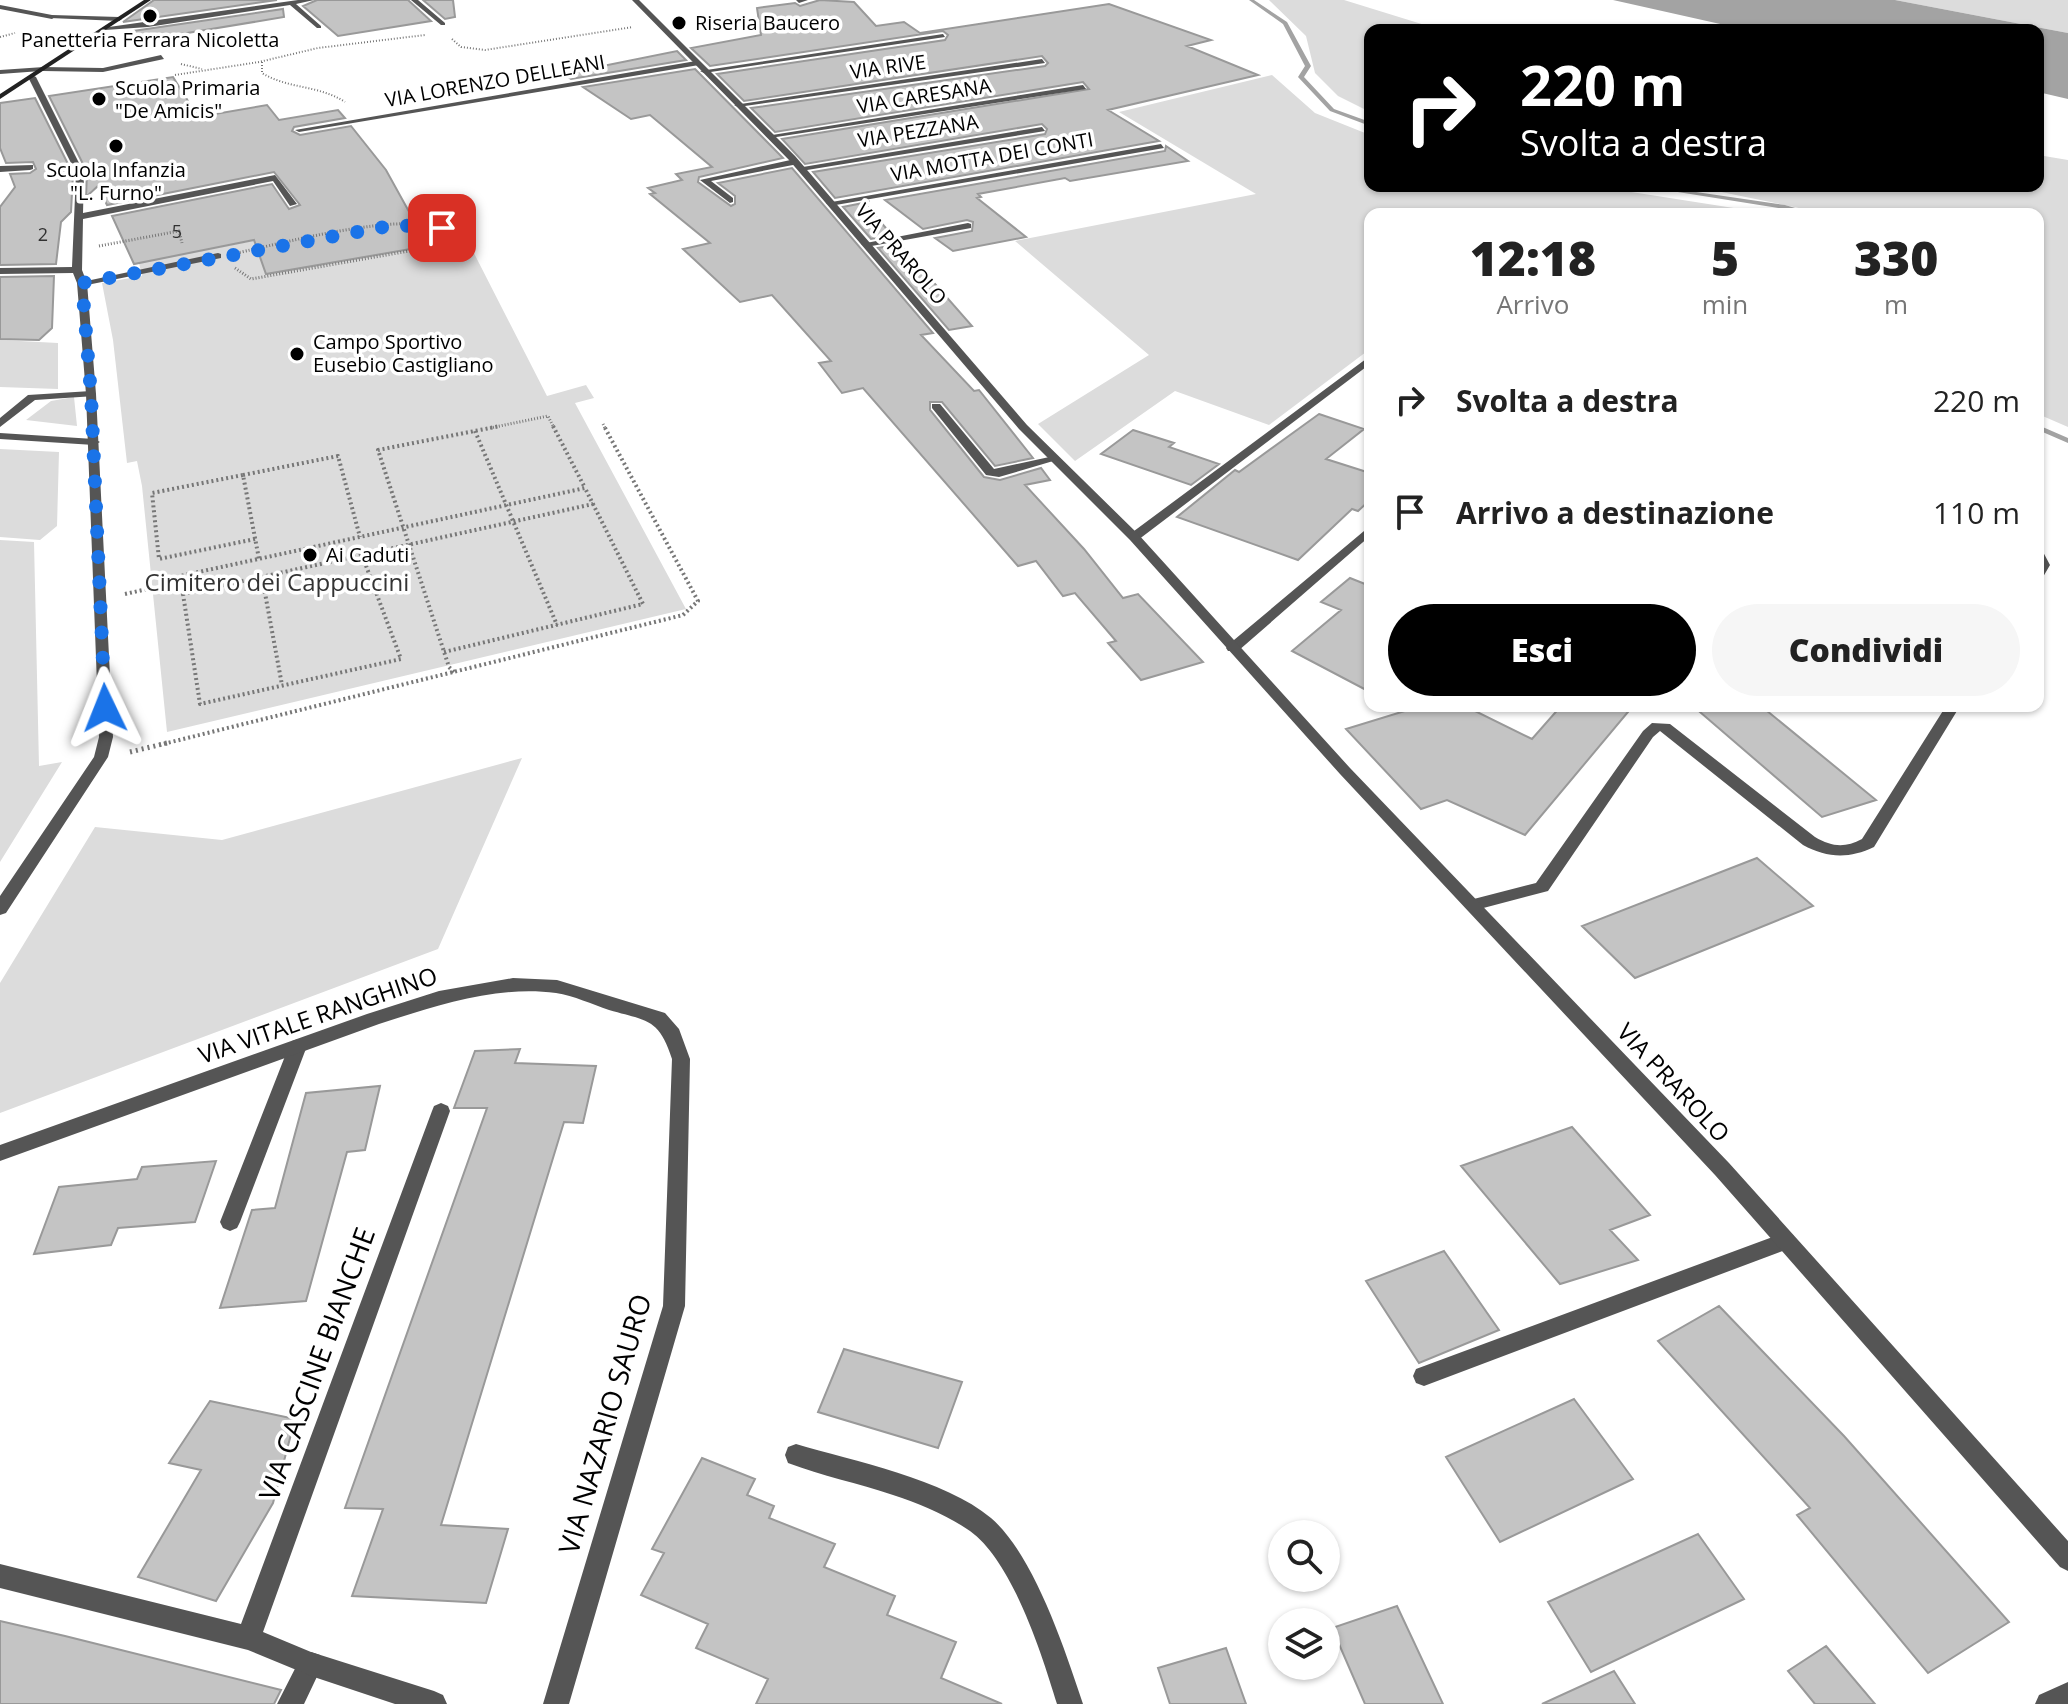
<!DOCTYPE html>
<html lang="it">
<head>
<meta charset="utf-8">
<style>
  body { margin:0; font-family:"Open Sans",sans-serif; background:#f6f6f6; color:#222; height:100vh; display:flex; flex-direction:column; font-size:30px; white-space:nowrap }
  * { box-sizing:border-box; margin:0 }
  p { font-size:26px; color:#767676 }
  .icon { flex:none; width:44px; height:44px; fill:none; stroke:currentColor; stroke-width:2; stroke-linecap:round; stroke-linejoin:round }
  .map { position:relative; flex:1; overflow:hidden }
  .side { position:absolute; left:1364px; top:208px; width:680px; height:504px; display:flex; flex-direction:column; background:#fff; border-radius:16px; box-shadow:0 2px 6px #0004 }
  .side>* { flex:none }
  .hud { position:absolute; left:1364px; top:24px; width:680px; height:168px; border-radius:16px; box-shadow:0 2px 6px #0004; background:#000; color:#fff; overflow:hidden }
  .tools { position:absolute; left:1268px; top:1520px; display:grid; gap:16px }
  .tools a { display:grid; place-items:center; width:72px; height:72px; border-radius:50%; background:#fff; box-shadow:0 2px 6px #0004; font-size:40px }
  .pin { position:absolute; display:grid; place-items:center; width:68px; height:68px; color:#fff; margin:-34px; border-radius:16px; box-shadow:0 4px 12px #0006 }
  .me { position:absolute; width:88px; margin:-44px; rotate:358deg; stroke-linejoin:round; filter:drop-shadow(0 0 6px #0008) }
  .turn { display:flex; align-items:center; gap:28px; height:168px; padding:0 24px; font-size:36px }
  .turn .icon { width:104px; height:104px; stroke-width:2.5 }
  .turn b { display:block; font-size:56px; line-height:68px }
  .eta { display:flex; justify-content:space-evenly; align-items:center; height:136px; text-align:center }
  .eta b { font-size:48px; font-weight:800; line-height:56px }
  .button { display:flex; gap:16px; margin-top:auto; padding:16px 24px }
  .button a { flex:1; height:92px; border-radius:48px; background:#000; color:#fff; font-size:32px; font-weight:800; line-height:92px; text-align:center }
  .button a+a { background:#f6f6f6; color:#222 }
  ul { padding:0; list-style:none }
  li { display:flex; align-items:center; gap:24px; height:112px; padding:0 24px }
  li div { flex:1 }
  li b { display:block; font-size:30px }
  li em { font-style:normal }
  .map>svg:first-child { display:block }
</style>
</head>
<body>
<div class="map">
<svg width="2068" height="1704" viewBox="0 0 2068 1704">
  <rect width="100%" height="100%" fill="#fff"/>
  <!-- green -->
  <path fill="#dcdcdc" d="M1269 0H1344L1441 30H1370V112L1338 96 1315 73 1306 36Z
    M1895 0H2068V33Z
    M1272 75 1315 113 1370 135V186H1593L1772 214H1370V349L1269 425 1175 391 1075 461 1038 424 1149 355 1015 241 1256 194 1119 112Z
    M2038 155 2068 160V427L2038 414V214H1828L1692 186H2038Z
    M456 218 547 396 586 385 594 398 575 403 686 609 167 732 142 486 137 461 127 463 113 340 102 283 142 276 139 263 309 230Z
    M0 340 58 343V389L0 387Z
    M74 397 77 426 26 420 51 401Z
    M0 449 59 452 57 526 40 540 0 537Z
    M0 540 34 542 39 766 62 762 0 862Z
    M522 758 438 949 0 1113V983L95 827 222 840Z"/>
  <!-- water -->
  <path fill="#a3a3a3" d="M1613 0H1895L2068 33V99L2038 92V30H1747Z"/>
  <g fill="none" stroke-linecap="round" stroke-linejoin="round">
    <!-- stream -->
    <path fill="#a3a3a3" fill-rule="evenodd" d="M1249 0H1254L1287 22 1311 66 1304 77 1334 109 1370 122V126L1330 111 1298 77 1305 66 1283 24Z
      M1640 186H1655L1785 205 1816 214H1806L1785 209Z
      M2038 425 2068 438V443L2038 430Z"/>
  </g>
  <!-- building -->
  <path fill="#c4c4c4" stroke="#999" stroke-width="2" d="M154 0H277L123 22Z
    M317 0H408L431 21 338 36 303 6Z
    M423 0H453L455 17 445 19Z
    M820 0 854 2 876 26 904 22 920 33 1109 4 1211 40 1187 46 1258 75 1108 110 1159 141 835 198 813 172 1045 134 1047 129 1042 124 805 164 782 139 1089 89 1083 82 775 132 751 108 1045 66 1048 63 1042 56 744 101 717 74 945 40 948 35 943 31 710 66 691 48 761 35 757 8 795 3 800 6Z
    M283 9 284 17 133 42 126 32Z
    M677 51 686 60 571 79 563 74Z
    M695 69 783 158 699 177 698 182 731 206 735 204V196L718 183 792 168 933 333 921 335 974 391 979 390 1033 458 995 466 942 402H930V410L984 477 1000 480 1041 468 1050 480 1025 485 1084 549 1123 598 1138 594 1203 662 1141 680 1108 643 1116 641 1075 593 1063 596 1036 561 1018 566 863 388 842 393 819 363 831 361 772 295 740 302 683 249 710 243 650 194 655 193 648 188 682 180 676 174 712 167 650 115 631 119 583 87Z
    M173 77 198 117 267 105 279 120 338 110 345 118 294 127 292 131 300 135 351 126 386 170 428 246 266 274 254 240 134 264 112 216 272 184 289 209 300 205 274 172 107 205 98 186 86 197 87 172 49 96Z
    M35 98 73 174 71 212 61 222 56 264 0 265V207L15 187 10 174 30 173 36 169 33 162 6 163 0 148V103Z
    M1166 146 1188 161 1070 181 1065 178 978 194 981 197 977 198 1026 237 953 251 935 238 972 231 973 222 967 220 923 229 885 200 1165 151Z
    M868 202 866 205 892 235 871 239 843 207Z
    M900 244 972 326 949 330 878 248Z
    M54 276 52 328 39 340 0 339V277Z
    M1319 414 1364 429 1326 459 1370 473V500L1358 511 1352 509 1298 560 1177 517 1235 470 1239 472Z
    M1133 430 1174 443 1169 447 1219 464 1191 485 1101 454Z
    M1350 578 1370 586V692L1292 651 1341 610 1321 602Z
    M1421 706H1465L1532 739 1561 706H1633L1525 835 1447 800 1421 809 1346 729Z
    M1693 706H1761L1876 800 1822 817Z
    M1757 858 1813 906 1635 978 1582 926Z
    M520 1049 515 1063 596 1066 583 1123 564 1122 441 1525 508 1529 486 1603 352 1596 383 1509 345 1508 487 1108H454L475 1051Z
    M380 1086 365 1150 347 1152 306 1301 220 1308 252 1210 275 1208 306 1093Z
    M1572 1127 1650 1215 1610 1230 1638 1260 1560 1284 1461 1166Z
    M216 1161 195 1222 118 1228 111 1245 34 1254 59 1187 137 1179 142 1167Z
    M1444 1251 1499 1330 1419 1363 1366 1281Z
    M1719 1306 1844 1436 2009 1622 1928 1673 1797 1515 1810 1508 1658 1341Z
    M844 1349 962 1382 938 1448 818 1412Z
    M1574 1399 1633 1479 1500 1542 1446 1457Z
    M210 1401 295 1419 273 1503 216 1601 138 1577 201 1470 169 1463Z
    M702 1458 755 1479 747 1495 774 1506 769 1518 835 1544 824 1567 895 1596 887 1615 956 1642 941 1678 1002 1704H756L768 1679 696 1648 708 1624 641 1595 664 1553 652 1549Z
    M1698 1534 1744 1599 1591 1672 1548 1602Z
    M1397 1606 1443 1704H1365L1332 1628Z
    M0 1621 65 1636 281 1690 274 1704H0Z
    M1826 1646 1875 1704H1815L1788 1671Z
    M1226 1648 1246 1704H1170L1158 1668Z
    M1614 1671 1635 1704H1542Z"/>
  <g fill="none" stroke-linecap="round" stroke-linejoin="round">
    <!-- path-far3 -->
    <path stroke="#777" stroke-width="2" stroke-dasharray="1 2" stroke-linecap="butt" d="M0 37 15 33
      M452 39 461 47 485 50 633 27
      M262 62V73C288 89 319 85 345 102
      M181 64 202 69
      M175 75 259 62 318 48 425 35"/>
    <!-- path-far2 -->
    <path stroke="#777" stroke-width="3" stroke-dasharray="1 2" stroke-linecap="butt" d="M99 246 179 231 182 243
      M237 253C283 243 403 211 443 229 455 234 458 249 461 260
      M235 268 251 279 426 248
      M603 424 605 428
      M490 428 548 416 554 428"/>
    <!-- path-far1 -->
    <path stroke="#777" stroke-width="4" stroke-dasharray="2 3" stroke-linecap="butt" d="M553 426 585 488
      M475 431 557 625
      M243 475 338 456 360 537
      M255 539 159 559 152 493 243 475 259 559
      M262 577 282 685
      M125 594 152 588
      M183 594 200 704 401 659 362 555
      M183 594 180 576 585 488 593 504 362 555
      M183 594 362 555
      M444 652 643 604 593 504
      M454 672 449 667 378 450 500 426
      M159 745 683 615 698 601 604 426"/>
    <!-- path -->
    <path stroke="#777" stroke-width="5" stroke-dasharray="2 4" stroke-linecap="butt" d="M130 752 167 743"/>
    <!-- service -->
    <path fill="#555" fill-rule="evenodd" d="M796 0H808L799 3Z
      M0 5 52 15 55 17 52 19 0 9Z
      M943 34 945 37 704 73 700 71Z
      M161 55 164 59 103 72 43 71 39 69 43 67 103 68Z
      M795 159 798 160V164L711 181 733 198V202L730 203 700 180Z
      M33 165V169L30 170 0 172V166Z
      M968 223 971 224V228L866 247 861 244Z
      M218 253 221 254V258L82 286 77 283Z
      M91 391 96 394 95 396 35 400 0 427V418L28 395Z
      M932 404H940L994 469 1054 456 1060 459 999 477 986 475 932 408Z
      M0 433 94 439 100 442 94 445 0 439Z
      M2038 549 2042 550 2050 565 2043 577 2038 578Z
      M1946 706H1960L1874 847C1849 859 1827 858 1803 845L1660 731 1653 737 1548 891 1472 911 1464 905 1466 901 1536 883 1643 731 1652 723 1670 724 1815 837C1832 847 1845 848 1862 839Z
      M298 1039 304 1041 307 1046 240 1222 237 1228 230 1231 223 1228 220 1222 289 1046 292 1041Z
      M1786 1232 1793 1235 1796 1241 1793 1247 1424 1386 1416 1383 1413 1376 1416 1369Z
      M796 1444C853 1461 945 1479 991 1518 1034 1555 1065 1650 1083 1704H1057C1042 1655 1013 1562 970 1531 947 1515 920 1504 893 1495 858 1483 822 1476 788 1463L785 1455 788 1447Z
      M311 1652 320 1655 323 1664 304 1704H277L302 1655Z"/>
    <!-- minor -->
    <path fill="#555" fill-rule="evenodd" d="M298 0H314L296 4 321 26V28H317L290 5 148 27 105 30 102 28Z
      M411 0H418L445 23V25H441Z
      M52 15 119 17 122 19 119 21 50 18Z
      M1042 59 1045 63 738 107 734 105Z
      M696 61 699 65 299 132 295 130Z
      M44 67 41 71 0 74V70Z
      M32 75 36 77 84 173 83 213 275 175 297 204 290 206 273 181 83 219 82 270 87 283 96 394 113 737 108 757 6 913 0 915V896L94 757 99 737 86 394 77 283 73 273 0 274V268L72 267 76 173 28 77Z
      M1083 85 1086 89 770 138 766 136Z
      M1042 127 1045 131 801 171 797 168Z
      M1161 144 1164 148 830 206 826 203Z
      M1370 356V364L1138 540H1130V534Z
      M1370 526V536L1238 651H1228L1226 648 1228 645Z
      M513 978 557 980 665 1013 679 1029 690 1059 685 1306 569 1704H543L663 1306 672 1059C659 1018 647 1021 609 1010 592 1004 574 996 556 993 496 985 435 1006 379 1024L0 1161V1145L367 1014 439 991Z
      M441 1103 448 1106 450 1111 263 1632 311 1652 434 1691 443 1695 447 1704H395L311 1676 248 1650 0 1588V1564L241 1624 432 1111 434 1106Z
      M2068 1682V1704H2035L2039 1695Z"/>
    <!-- tertiary -->
    <path fill="#555" fill-rule="evenodd" d="M632 0H639L795 156 1027 425 1138 534 1350 768 1729 1163 2068 1541V1571L2060 1567 1715 1175 1340 774 1130 540 1019 429 789 160Z"/>
    <!-- secondary -->
    <path fill="#222" fill-rule="evenodd" d="M144 0H151L0 99V94Z"/>
  </g>
  <g fill="none" stroke-linecap="round" stroke-linejoin="round">
    <!-- route -->
    <path stroke="#1a73e8" stroke-width="14" stroke-dasharray="0 25.2" d="M105 708 91 394 82 283 395 225 442 228"/>
  </g>
  <!-- markers -->
  <g fill="#000" stroke="#fff" stroke-width="3">
    <circle cx="150" cy="16" r="8"/>
    <circle cx="679" cy="23" r="8"/>
    <circle cx="99" cy="99" r="8"/>
    <circle cx="116" cy="146" r="8"/>
    <circle cx="297" cy="354" r="8"/>
    <circle cx="310" cy="555" r="8"/>
  </g>
  <g text-anchor="middle" stroke-width="7" stroke-linejoin="round" paint-order="stroke">
    <!-- far-number labels -->
    <g font-size="18" fill="#313131">
      <text x="177" y="238">5</text>
      <text x="43" y="241">2</text>
    </g>
    <!-- far-poi labels -->
    <g font-size="20" fill="#000" stroke="#fff" text-anchor="start">
      <text x="695" y="30">Riseria Baucero</text>
      <text x="150" y="47" text-anchor="middle">Panetteria Ferrara Nicoletta</text>
      <text x="115" y="95">Scuola Primaria<tspan x="115" dy="23">"De Amicis"</tspan></text>
      <text x="116" y="177" text-anchor="middle">Scuola Infanzia<tspan x="116" dy="23">"L. Furno"</tspan></text>
      <text x="313" y="349">Campo Sportivo<tspan x="313" dy="23">Eusebio Castigliano</tspan></text>
      <text x="326" y="562">Ai Caduti</text>
    </g>
    <!-- far-street labels -->
    <g font-size="20" fill="#000" stroke="#fff">
      <text transform="translate(888 67) rotate(-8)" y="7">VIA RIVE</text>
      <text transform="translate(495 81) rotate(-10)" y="7">VIA LORENZO DELLEANI</text>
      <text transform="translate(924 96) rotate(-9)" y="7">VIA CARESANA</text>
      <text transform="translate(918 131) rotate(-9)" y="7">VIA PEZZANA</text>
      <text transform="translate(992 157) rotate(-10)" y="7">VIA MOTTA DEI CONTI</text>
      <text transform="translate(901 254) rotate(49)" y="7">VIA PRAROLO</text>
    </g>
    <!-- park labels -->
    <g font-size="24" fill="#333" stroke="#fff">
      <text x="277" y="591">Cimitero dei Cappuccini</text>
    </g>
    <!-- street labels -->
    <g font-size="24" fill="#000" stroke="#fff">
      <text transform="translate(318 1016) rotate(-19)" y="8">VIA VITALE RANGHINO</text>
      <text transform="translate(1673 1083) rotate(47)" y="8">VIA PRAROLO</text>
    </g>
    <!-- near-street labels -->
    <g font-size="28" fill="#000" stroke="#fff">
      <text transform="translate(317 1364) rotate(-70)" y="10">VIA CASCINE BIANCHE</text>
      <text transform="translate(605 1424) rotate(-74)" y="10">VIA NAZARIO SAURO</text>
    </g>
  </g>
</svg>
<div class="tools">
<a><svg class="icon" aria-label="search" viewBox="0 0 24 24"><circle cx="10" cy="10" r="6"/><path d="M15 15l6 6"/></svg></a>
<a><svg class="icon" aria-label="layers" viewBox="0 0 24 24"><path d="M12 4l9 5-9 5-9-5zM3 14l9 5 9-5"/></svg></a>
</div>
<div class="pin" style="left:442px;top:228px;background:#d93025"><svg class="icon" aria-label="arrive" viewBox="0 0 24 24"><path d="M6 21V4h12l-3 4 3 4H6"/></svg></div>
<svg class="me" style="left:105px;top:708px" viewBox="-20 -20 40 40"><path d="M0-17L14 15 0 8-14 15z" fill="#1a73e8" stroke="#fff" stroke-width="4"/></svg>
<div class="hud">
<div class="turn"><svg class="icon" aria-label="right" viewBox="0 0 24 24"><path d="M7 20v-9h11M14 6l5 5-5 5"/></svg><div><b>220 m</b>Svolta a destra</div></div>
</div>
<section class="side">
<div class="eta">
<div><b>12:18</b><p>Arrivo</p></div>
<div><b>5</b><p>min</p></div>
<div><b>330</b><p>m</p></div>
</div>
<ul>
<li><svg class="icon" aria-label="right" viewBox="0 0 24 24"><path d="M7 20v-9h11M14 6l5 5-5 5"/></svg><div><b>Svolta a destra</b></div><em>220 m</em></li>
<li><svg class="icon" aria-label="arrive" viewBox="0 0 24 24"><path d="M6 21V4h12l-3 4 3 4H6"/></svg><div><b>Arrivo a destinazione</b></div><em>110 m</em></li>
</ul>
<div class="button"><a>Esci</a><a>Condividi</a></div>
</section>
</div>
</body>
</html>
